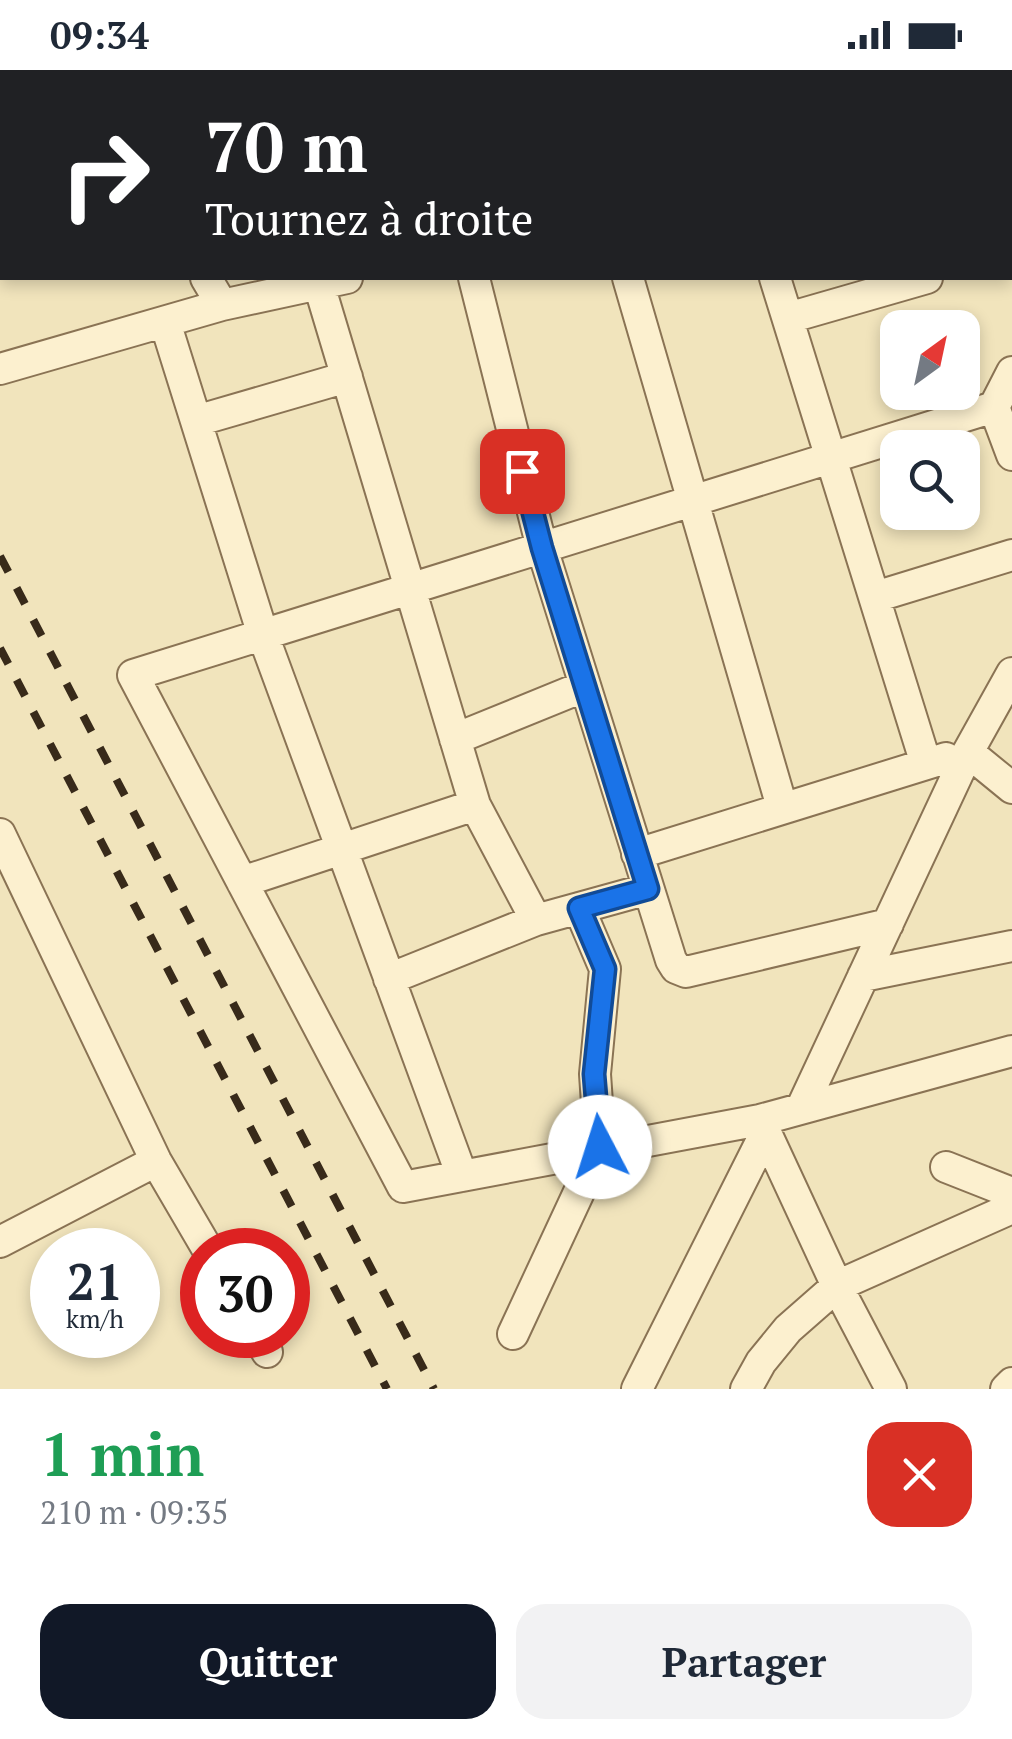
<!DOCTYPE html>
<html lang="fr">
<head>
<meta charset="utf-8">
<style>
  body { margin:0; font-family:"PT Serif",serif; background:#f2f2f3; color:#1f2937; height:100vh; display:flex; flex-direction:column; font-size:38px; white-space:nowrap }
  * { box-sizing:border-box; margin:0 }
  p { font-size:32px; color:#747a83 }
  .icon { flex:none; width:55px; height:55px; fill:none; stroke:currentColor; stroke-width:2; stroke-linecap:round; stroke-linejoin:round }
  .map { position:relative; height:1319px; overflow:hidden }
  .drawer { display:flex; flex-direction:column; background:#fff; flex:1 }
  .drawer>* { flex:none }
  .top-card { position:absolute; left:0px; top:0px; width:1012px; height:210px; box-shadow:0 5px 15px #0003; background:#202124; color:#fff; overflow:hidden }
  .needle { width:65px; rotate:33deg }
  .buttons { position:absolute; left:880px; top:240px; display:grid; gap:20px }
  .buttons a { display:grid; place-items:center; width:100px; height:100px; border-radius:20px; background:#fff; box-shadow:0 5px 15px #0003; font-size:50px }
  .speed { position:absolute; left:30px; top:1158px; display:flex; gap:20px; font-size:50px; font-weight:700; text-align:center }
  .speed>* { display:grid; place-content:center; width:130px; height:130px; border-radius:50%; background:#fff; box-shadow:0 5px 15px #0003; line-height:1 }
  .speed small { font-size:25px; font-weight:400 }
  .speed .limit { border:15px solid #d22; background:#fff; color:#111 }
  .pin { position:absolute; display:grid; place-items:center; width:85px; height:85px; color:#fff; margin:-42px; border-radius:20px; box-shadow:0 5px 15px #0006 }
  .me { position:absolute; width:110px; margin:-55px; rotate:355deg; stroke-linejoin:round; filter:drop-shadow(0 0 8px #0008) }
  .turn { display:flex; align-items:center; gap:35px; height:210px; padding:0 40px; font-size:45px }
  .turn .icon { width:130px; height:130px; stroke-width:2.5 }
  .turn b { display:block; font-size:70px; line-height:85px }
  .round { display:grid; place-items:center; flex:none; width:105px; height:105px; border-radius:30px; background:#f2f2f3 }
  .head { display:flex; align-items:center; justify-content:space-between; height:170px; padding:0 40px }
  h1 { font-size:60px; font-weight:600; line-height:75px; color:#1e9e55 }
  .primary-button { display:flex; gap:20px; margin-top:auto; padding:20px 40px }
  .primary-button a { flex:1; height:115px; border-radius:30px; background:#111827; color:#fff; font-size:40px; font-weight:600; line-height:115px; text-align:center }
  .primary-button a+a { background:#f2f2f3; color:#1f2937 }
  .status { display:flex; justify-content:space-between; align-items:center; height:70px; padding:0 50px; background:#fff; direction:ltr }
  .status svg { height:28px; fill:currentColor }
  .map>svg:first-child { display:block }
</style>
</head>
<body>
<div class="status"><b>09:34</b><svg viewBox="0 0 49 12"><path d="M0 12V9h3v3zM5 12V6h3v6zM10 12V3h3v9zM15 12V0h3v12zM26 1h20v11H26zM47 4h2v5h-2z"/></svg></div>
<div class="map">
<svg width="1012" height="1319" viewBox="0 0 1012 1319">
  <rect width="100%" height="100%" fill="#f1e4bc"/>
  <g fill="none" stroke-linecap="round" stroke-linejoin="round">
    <defs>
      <path id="minor" d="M90 0 91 2
        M255 0V2
        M399 0 409 2
        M519 0 520 2
        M824 2 825 0
        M0 47 2 52
        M1010 111H1012
        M0 119 2 118
        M206 208 222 235
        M317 208 475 735 536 850
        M474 208 542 478 671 890 676 898 686 902 888 854
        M628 208 782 737
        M775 208 926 694
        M788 248 927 208
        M165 252 263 565 462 1106
        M0 299 222 235 347 208
        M1012 302 994 337 133 605 403 1117 760 1050 1012 981
        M994 337 1012 385
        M196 351 347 307
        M875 527 1012 485
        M455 669 585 616
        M968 682 1012 718
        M0 764 156 1091 208 1180
        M637 784 946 688
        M242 812 475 735
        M863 906 1012 876
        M389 909 536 850 648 819
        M802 1037 968 682 1012 603
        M760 1050 837 1216 891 1319
        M946 1097 1012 1123
        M0 1172 156 1091
        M513 1264 600 1077 595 1004 605 899 579 838
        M257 1265 267 1282
        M637 1319 766 1062
        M746 1319 761 1292 788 1259 837 1216 1012 1138
        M1006 1319 1012 1313"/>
    </defs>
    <!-- minor casing -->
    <use href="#minor" stroke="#8a7354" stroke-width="34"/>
    <!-- minor -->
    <use href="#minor" stroke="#fcf0cf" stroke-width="30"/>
    <!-- rail -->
    <path stroke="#382a1a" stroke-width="8" stroke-dasharray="18 18" stroke-linecap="butt" d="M0 486 434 1319
      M0 578 387 1319"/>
  </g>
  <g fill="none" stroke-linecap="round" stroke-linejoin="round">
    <defs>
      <path id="route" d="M522 401 542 478 648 819 579 838 605 899 594 1004 600 1077"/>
    </defs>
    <!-- route casing -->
    <use href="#route" stroke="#114b97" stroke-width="25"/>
    <!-- route -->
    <use href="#route" stroke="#1a73e8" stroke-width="18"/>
  </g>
</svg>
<div class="buttons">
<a><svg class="needle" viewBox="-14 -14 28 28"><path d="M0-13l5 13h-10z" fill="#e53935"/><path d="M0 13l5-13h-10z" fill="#747a83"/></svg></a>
<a><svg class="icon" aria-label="search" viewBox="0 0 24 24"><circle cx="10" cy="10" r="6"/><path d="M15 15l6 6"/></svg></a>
</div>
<div class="speed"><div>21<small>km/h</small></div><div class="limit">30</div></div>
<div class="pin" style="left:522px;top:401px;background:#d93025"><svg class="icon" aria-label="arrive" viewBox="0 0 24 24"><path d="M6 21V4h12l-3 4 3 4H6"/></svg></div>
<svg class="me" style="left:600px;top:1077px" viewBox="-20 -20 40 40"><circle r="19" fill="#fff"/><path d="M0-13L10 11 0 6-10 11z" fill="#1a73e8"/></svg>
<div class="top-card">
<div class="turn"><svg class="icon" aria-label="right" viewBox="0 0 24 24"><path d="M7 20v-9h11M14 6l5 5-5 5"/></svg><div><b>70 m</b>Tournez à droite</div></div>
</div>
</div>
<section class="drawer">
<div class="head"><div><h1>1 min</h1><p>210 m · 09:35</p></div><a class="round" style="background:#d93025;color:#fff"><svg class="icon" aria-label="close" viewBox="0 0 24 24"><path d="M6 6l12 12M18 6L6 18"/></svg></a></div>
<div class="primary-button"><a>Quitter</a><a>Partager</a></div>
</section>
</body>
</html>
